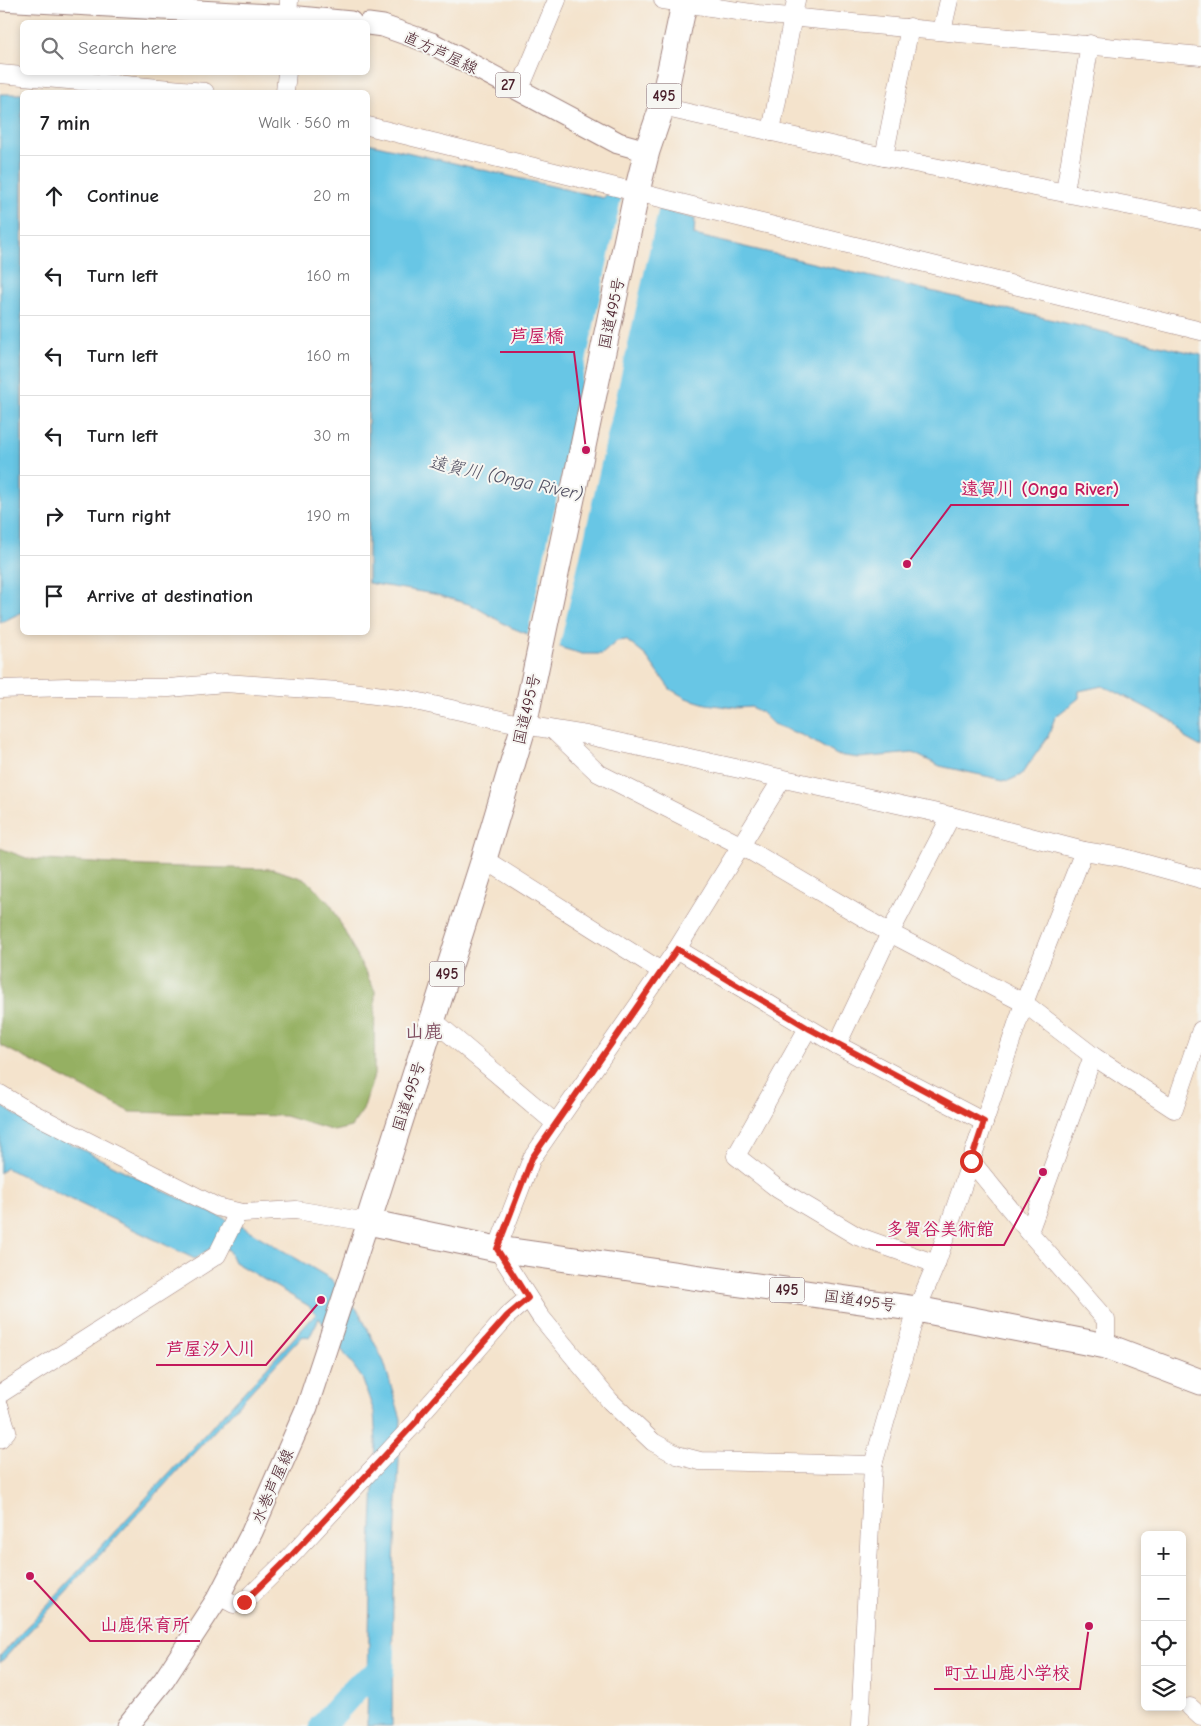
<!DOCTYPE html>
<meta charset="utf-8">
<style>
body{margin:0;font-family:"Comic Neue","Klee One",sans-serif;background:#f6f6f6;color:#202124}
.controls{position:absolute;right:15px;bottom:15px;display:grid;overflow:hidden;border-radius:8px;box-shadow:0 2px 8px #0003}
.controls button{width:45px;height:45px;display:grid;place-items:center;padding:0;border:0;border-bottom:1px solid #e0e0e0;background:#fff;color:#202124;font:25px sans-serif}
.stop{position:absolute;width:15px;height:15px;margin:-11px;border:4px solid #d93025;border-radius:50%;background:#fff}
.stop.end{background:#d93025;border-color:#fff;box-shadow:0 1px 5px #0008}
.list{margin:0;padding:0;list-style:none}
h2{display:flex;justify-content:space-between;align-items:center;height:65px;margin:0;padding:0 20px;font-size:21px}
h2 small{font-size:16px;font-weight:400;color:#757577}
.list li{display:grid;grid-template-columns:32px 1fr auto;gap:15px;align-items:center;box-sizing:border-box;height:80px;padding:0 20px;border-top:1px solid #e0e0e0}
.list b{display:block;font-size:19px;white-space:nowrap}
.list em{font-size:16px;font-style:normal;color:#757577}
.icon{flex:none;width:28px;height:28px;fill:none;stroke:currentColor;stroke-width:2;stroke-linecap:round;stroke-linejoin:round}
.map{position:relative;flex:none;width:1201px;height:1726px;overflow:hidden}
.search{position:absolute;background:#fff;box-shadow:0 2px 8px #0003;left:20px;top:20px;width:350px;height:55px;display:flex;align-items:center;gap:12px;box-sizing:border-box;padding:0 18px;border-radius:8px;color:#757577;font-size:19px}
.panel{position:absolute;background:#fff;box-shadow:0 2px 8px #0003;left:20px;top:90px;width:350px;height:545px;border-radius:8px}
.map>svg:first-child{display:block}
.forest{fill:#95b062;stroke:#706846}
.water{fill:#67c6e5;stroke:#587288}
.pier{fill:#f4e3cc}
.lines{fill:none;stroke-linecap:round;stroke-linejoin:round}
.river{stroke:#67c6e5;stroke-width:26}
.minor-casing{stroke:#9f817c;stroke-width:19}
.major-casing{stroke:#9f817c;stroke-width:23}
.highway-casing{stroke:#9f817c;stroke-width:27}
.minor{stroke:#fff;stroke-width:18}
.major{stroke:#fff;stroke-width:21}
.highway{stroke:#fff;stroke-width:25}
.route{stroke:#d93025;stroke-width:6}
.labels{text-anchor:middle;stroke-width:4;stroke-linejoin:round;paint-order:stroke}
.shield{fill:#f6f6f2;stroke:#7e6067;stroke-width:1}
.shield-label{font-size:15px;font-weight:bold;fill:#4a1f2b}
.street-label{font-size:16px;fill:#4a1f2b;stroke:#f6f6f2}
.water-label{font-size:18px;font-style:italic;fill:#535163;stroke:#f6f6f2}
.quarter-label{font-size:19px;font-weight:bold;fill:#825163;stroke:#f6f6f2}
.leader{fill:none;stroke:#c2185b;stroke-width:2}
.callout-dot{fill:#c2185b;stroke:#f6f6f2;stroke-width:2}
.callout-label{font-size:18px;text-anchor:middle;font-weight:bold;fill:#c2185b;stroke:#f6f6f2;stroke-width:4;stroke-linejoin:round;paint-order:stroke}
</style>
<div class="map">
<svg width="1201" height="1726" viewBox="0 0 1201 1726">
<rect width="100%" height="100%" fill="#f6f6f2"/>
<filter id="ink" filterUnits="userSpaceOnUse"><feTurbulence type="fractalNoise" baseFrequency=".02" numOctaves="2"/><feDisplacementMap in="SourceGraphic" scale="10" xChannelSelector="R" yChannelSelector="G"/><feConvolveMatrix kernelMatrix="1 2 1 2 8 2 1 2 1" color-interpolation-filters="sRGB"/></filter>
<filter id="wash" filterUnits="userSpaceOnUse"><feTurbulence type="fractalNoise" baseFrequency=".0096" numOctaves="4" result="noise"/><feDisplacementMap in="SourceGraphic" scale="20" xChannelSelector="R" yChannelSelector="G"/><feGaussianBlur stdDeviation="1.12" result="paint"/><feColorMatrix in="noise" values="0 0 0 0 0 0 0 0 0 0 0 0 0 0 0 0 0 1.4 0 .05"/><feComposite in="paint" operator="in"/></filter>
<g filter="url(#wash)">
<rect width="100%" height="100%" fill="#f4e3cc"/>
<polygon class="forest" points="0,848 29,859 145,866 273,869 307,880 331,905 375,991 374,1075 363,1110 351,1127 334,1131 285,1116 130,1112 0,1045"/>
<g class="water">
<polygon points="0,94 22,94 22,612 0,623"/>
<polygon points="368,143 603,198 621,183 645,206 695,219 694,235 1201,355 1201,747 1185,738 1176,723 1114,691 1102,686 1079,691 1079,698 1055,717 1048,737 1021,775 1008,781 940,766 913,753 859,758 837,755 804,736 773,724 761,712 751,707 735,708 706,704 686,698 670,689 646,656 626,640 617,641 602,654 582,654 562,648 510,627 472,605 434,594 368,583"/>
<polygon points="0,1105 17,1116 157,1188 243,1227 331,1279 359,1312 384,1362 401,1419 393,1583 392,1726 367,1726 367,1722 371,1548 376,1442 374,1412 362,1378 319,1318 309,1338 302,1336 0,1663 0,1656 316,1314 309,1306 234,1262 228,1249 211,1248 195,1259 6,1168 0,1173"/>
</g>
<polygon class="pier" points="624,185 651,190 648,205 659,207 559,649 527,637"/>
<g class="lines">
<polyline class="river" points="322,1726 358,1686 381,1671 382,1651"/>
</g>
</g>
<g filter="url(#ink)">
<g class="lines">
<g class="minor-casing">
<g id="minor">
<polyline points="663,0 758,14 1201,56"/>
<polyline points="288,22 289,0"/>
<polyline points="942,31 949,0"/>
<polyline points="0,74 205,92"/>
<polyline points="519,91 557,0"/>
<polyline points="285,92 287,72"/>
<polyline points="662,107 884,157 1201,220"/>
<polyline points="368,126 1201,331"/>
<polyline points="771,132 796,0"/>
<polyline points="884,157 910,27"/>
<polyline points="1065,191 1090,44"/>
<polyline points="0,689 68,687 169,688 225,683 352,692 406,699 524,725 586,735 951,816 1084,851 1121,857 1201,879"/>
<polyline points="553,730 598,773 742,846 890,933 1024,1003 1093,1056 1174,1109 1201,1030"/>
<polyline points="782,779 677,949 532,1158 497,1249 540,1316 610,1401 653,1442 677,1455 700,1461 873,1465"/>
<polyline points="1084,851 1024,1003 971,1161 1029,1232 1106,1320 1106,1346"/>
<polyline points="484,859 661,971"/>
<polyline points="677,949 837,1045 984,1122"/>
<polyline points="433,1020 555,1123"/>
<polyline points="808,1028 736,1156 778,1189 857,1236 936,1264"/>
<polyline points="837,1045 890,933 951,816"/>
<polyline points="0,1094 30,1112 217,1207 242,1213 296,1210 368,1222"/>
<polyline points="1029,1232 1093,1056"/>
<polyline points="0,1394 217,1255 237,1215 242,1213"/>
<polyline points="0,1408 7,1431 0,1439"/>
<polyline points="219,1596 234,1604 244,1602 288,1559 417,1421 420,1415 507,1316 528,1298"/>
<polyline points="1190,1707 1201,1717"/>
<polyline points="860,1726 873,1465 917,1309 936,1264 971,1161"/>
</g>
</g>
<g class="major-casing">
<g id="major">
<polyline points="0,0 289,16 351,22"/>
<polyline points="368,24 383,26 431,43 618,143 647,151"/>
<polyline points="127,1726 164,1680 219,1596 252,1532 307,1407 368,1222"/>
</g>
</g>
<g class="highway-casing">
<polyline id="highway" points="685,0 662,107 647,151 637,191 524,725 484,859 368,1222 497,1249 917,1309 1106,1346 1201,1382"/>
</g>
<use href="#minor" class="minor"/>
<use href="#major" class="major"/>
<use href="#highway" class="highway"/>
</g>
</g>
<g class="lines" filter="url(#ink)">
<polyline class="route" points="244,1602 288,1559 417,1421 420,1415 507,1316 528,1298 497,1249 532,1158 677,949 808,1028 984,1122 971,1161"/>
</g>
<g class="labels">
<g class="shield">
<rect x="495.5" y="72.5" width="25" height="25" rx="4"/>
<rect x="646.5" y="83.5" width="35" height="25" rx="4"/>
<rect x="429.5" y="961.5" width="35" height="25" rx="4"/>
<rect x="769.5" y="1277.5" width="35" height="25" rx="4"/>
</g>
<g class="shield-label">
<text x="508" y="90">27</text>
<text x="664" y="101">495</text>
<text x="447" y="979">495</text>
<text x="787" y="1295">495</text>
</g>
<g class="street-label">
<text transform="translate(441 52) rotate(25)" y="6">直方芦屋線</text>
<text transform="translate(611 313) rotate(-78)" y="6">国道495号</text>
<text transform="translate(526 709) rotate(-77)" y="6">国道495号</text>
<text transform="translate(408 1096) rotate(-72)" y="6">国道495号</text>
<text transform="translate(860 1300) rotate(8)" y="6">国道495号</text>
<text transform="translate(272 1486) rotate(-66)" y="6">水巻芦屋線</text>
</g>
<g class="water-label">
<text transform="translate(506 478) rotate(12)" y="6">遠賀川 (Onga River)</text>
</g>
<g class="quarter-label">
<text x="424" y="1038">山鹿</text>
</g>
</g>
<path class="leader" d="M586 450L574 352H500M907 564L951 505H1129M1043 1172L1004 1245H876M321 1300L266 1365H156M30 1576L90 1641H200M1089 1626L1080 1689H934"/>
<g class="callout-dot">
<circle cx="586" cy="450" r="5"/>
<circle cx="907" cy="564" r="5"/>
<circle cx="1043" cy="1172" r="5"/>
<circle cx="321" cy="1300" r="5"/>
<circle cx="30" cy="1576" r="5"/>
<circle cx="1089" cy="1626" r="5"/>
</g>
<g class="callout-label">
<text x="537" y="342">芦屋橋</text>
<text x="1040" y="495">遠賀川 (Onga River)</text>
<text x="940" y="1235">多賀谷美術館</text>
<text x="211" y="1355">芦屋汐入川</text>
<text x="145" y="1631">山鹿保育所</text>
<text x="1007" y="1679">町立山鹿小学校</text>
</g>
</svg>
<div class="controls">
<button>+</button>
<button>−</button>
<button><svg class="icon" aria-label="locate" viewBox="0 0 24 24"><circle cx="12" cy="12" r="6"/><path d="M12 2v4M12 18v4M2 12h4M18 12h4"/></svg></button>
<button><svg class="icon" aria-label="layers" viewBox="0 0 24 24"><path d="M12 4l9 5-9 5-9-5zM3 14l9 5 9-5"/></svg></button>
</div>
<div class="stop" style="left:971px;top:1161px"></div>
<div class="stop end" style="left:244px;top:1602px"></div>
<div class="search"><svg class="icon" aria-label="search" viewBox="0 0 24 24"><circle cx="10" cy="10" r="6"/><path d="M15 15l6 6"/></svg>Search here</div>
<section class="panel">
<h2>7 min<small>Walk · 560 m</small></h2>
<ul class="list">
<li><svg class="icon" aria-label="ahead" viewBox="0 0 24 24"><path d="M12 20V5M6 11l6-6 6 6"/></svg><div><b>Continue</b></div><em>20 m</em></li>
<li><svg class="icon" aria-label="left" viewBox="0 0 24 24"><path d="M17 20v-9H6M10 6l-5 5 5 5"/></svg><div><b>Turn left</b></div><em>160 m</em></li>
<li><svg class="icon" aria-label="left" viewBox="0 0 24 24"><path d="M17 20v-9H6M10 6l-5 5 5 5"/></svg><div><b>Turn left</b></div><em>160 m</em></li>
<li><svg class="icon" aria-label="left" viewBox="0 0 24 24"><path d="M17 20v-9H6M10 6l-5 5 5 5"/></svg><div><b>Turn left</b></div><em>30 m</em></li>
<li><svg class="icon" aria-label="right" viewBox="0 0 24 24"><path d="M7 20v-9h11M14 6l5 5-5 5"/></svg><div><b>Turn right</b></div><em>190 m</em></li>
<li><svg class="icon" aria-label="arrive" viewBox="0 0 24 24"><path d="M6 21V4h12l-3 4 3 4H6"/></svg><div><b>Arrive at destination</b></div></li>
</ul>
</section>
</div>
